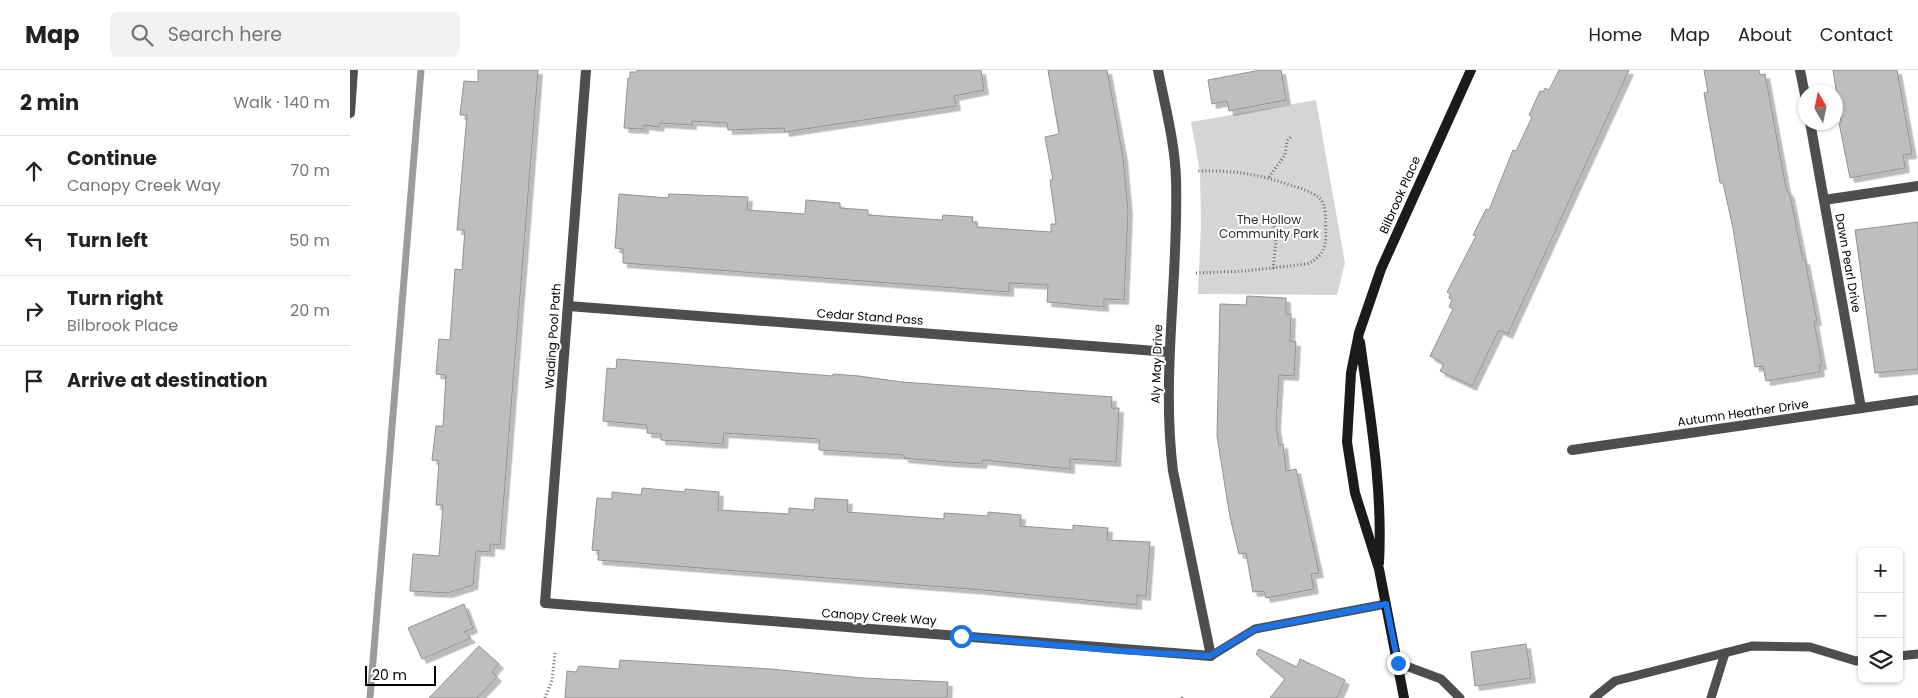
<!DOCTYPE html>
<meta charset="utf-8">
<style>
body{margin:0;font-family:Poppins,sans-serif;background:#f2f2f2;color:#222}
.controls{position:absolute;right:15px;bottom:15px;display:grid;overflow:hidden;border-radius:8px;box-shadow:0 1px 4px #0004}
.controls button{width:45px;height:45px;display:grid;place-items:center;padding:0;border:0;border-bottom:1px solid #e0e0e0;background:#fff;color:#222;font:25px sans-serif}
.compass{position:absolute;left:1448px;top:15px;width:45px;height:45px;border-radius:50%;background:#fff;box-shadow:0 1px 4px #0004;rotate:351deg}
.scale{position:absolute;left:15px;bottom:12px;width:71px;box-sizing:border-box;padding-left:5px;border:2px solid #000;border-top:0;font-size:14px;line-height:18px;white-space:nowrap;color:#000;-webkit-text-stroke:4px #fff;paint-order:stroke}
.stop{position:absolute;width:15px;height:15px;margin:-11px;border:4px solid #1a73e8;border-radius:50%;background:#fff}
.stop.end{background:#1a73e8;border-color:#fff;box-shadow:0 1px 5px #0008}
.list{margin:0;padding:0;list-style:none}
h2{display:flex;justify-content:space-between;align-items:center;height:65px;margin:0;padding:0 20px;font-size:21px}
h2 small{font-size:16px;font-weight:400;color:#767676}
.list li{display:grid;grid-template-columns:32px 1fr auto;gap:15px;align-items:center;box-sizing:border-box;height:70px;padding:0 20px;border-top:1px solid #e0e0e0}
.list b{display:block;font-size:19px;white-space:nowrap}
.list p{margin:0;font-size:16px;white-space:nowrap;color:#767676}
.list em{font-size:16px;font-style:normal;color:#767676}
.icon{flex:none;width:28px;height:28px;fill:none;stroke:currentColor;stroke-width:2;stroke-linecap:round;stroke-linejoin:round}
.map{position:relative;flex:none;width:1568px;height:628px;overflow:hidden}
header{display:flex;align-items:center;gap:30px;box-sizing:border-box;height:70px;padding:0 25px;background:#fff;border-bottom:1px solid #e0e0e0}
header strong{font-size:24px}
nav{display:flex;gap:28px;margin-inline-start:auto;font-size:18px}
.search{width:350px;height:45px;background:#f2f2f2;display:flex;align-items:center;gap:12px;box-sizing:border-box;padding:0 18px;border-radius:8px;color:#767676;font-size:19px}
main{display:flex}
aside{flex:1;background:#fff}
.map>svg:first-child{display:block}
.green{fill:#d5d5d5}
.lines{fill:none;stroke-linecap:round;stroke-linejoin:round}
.stream{stroke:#9c9c9c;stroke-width:7}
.building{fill:#bebebe;stroke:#929292;filter:url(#shadow)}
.path{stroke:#707070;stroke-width:3;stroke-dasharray:1 2.5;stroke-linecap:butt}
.lane{stroke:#4e4e4e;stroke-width:9}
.street{stroke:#4e4e4e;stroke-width:10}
.secondary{stroke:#1b1b1b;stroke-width:10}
.route{stroke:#1a73e8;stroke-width:6}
.labels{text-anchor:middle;stroke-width:4;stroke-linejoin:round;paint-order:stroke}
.street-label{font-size:12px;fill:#000;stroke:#fff}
.park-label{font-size:12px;fill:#2c2c2c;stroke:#fff}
</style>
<header>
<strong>Map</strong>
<div class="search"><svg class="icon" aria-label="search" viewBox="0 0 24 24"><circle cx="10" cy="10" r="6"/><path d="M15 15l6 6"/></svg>Search here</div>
<nav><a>Home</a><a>Map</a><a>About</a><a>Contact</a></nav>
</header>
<main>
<aside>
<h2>2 min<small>Walk · 140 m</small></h2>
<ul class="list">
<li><svg class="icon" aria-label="ahead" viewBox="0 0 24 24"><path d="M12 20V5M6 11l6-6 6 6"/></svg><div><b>Continue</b><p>Canopy Creek Way</p></div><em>70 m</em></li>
<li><svg class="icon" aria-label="left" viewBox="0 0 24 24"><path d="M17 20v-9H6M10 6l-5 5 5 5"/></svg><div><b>Turn left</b></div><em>50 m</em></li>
<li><svg class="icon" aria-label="right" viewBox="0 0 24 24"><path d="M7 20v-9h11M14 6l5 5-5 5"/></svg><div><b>Turn right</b><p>Bilbrook Place</p></div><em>20 m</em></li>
<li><svg class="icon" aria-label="arrive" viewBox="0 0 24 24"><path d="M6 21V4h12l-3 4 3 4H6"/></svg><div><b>Arrive at destination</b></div></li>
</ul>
</aside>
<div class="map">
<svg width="1568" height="628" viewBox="0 0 1568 628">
<defs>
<filter id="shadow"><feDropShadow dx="4.5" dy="4.5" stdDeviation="0" flood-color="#0004"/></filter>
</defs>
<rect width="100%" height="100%" fill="#fff"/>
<polygon class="green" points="966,30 995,193 987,225 848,224 851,154 850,102 841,52"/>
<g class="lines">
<polyline class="stream" points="20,628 71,0"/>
</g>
<g class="building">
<polygon points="128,0 188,0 150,475 140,474 140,482 126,481 123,515 98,523 60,521 63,484 89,486 93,435 86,435 89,391 82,390 86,356 93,356 96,305 86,304 89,269 100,270 105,199 112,200 115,160 107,160 117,45 110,45 114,11 128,12"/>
<polygon points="287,0 631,0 634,20 604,26 606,36 435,62 434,58 378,60 377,53 342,51 342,55 310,53 309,57 294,55 294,59 274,58 278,8 280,8 280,2 287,2"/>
<polygon points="698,0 757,0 773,87 778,141 774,230 754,229 754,237 697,232 698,215 659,213 659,222 273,193 273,179 265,178 269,124 318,128 319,124 398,127 397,140 455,144 456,130 490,133 490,138 518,140 518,145 592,150 593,145 623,147 622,152 627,153 627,157 701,162 701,154 706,154 700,110 703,110 695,67 709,64"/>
<polygon points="911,0 931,0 936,30 879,41 877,31 862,34 858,10"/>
<polygon points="1209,0 1279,0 1158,264 1149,260 1122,316 1090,301 1094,294 1080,286 1103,239 1099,237 1102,230 1099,228 1100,224 1097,222 1126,166 1123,165 1136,139 1139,140 1163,80 1166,81 1182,47 1179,45 1190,21 1193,22 1195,18 1199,20"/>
<polygon points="1354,0 1409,0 1410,5 1415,4 1436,118 1440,125 1453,190 1455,190 1467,251 1464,251 1472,295 1469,295 1470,302 1416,311 1413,296 1405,297 1383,158 1373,113 1370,113 1354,23 1358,22"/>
<polygon points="1483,0 1547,0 1562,84 1553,85 1555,98 1500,108 1489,53 1491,52"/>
<polygon points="1568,152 1568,299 1525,303 1505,160"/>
<polygon points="897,226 936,228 936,244 941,244 940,271 946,272 944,306 929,305 926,355 929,375 933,374 936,401 946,399 969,503 961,504 964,519 916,528 914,521 903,522 896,483 889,484 880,447 867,366 870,234 896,235"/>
<polygon points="267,289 483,306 483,304 509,306 552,312 762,327 761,338 769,338 766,392 720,389 720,399 633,390 632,394 598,392 554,388 554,385 469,380 469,369 374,363 373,374 311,370 311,364 297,363 297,355 253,351 257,298 266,299"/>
<polygon points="292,418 335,422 335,419 369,422 368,440 439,444 439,438 464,440 465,428 498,430 497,442 594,449 594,443 638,446 638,442 671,445 670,456 723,460 723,455 758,458 757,470 800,472 796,526 787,525 787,535 632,520 248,490 249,481 242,480 247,428 262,429 262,422 291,425"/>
<polygon points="114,534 123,558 114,562 121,568 72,589 58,558"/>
<polygon points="1176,574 1181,608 1125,616 1121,582"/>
<polygon points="129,576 149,594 142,602 147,607 127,628 79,628"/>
<polygon points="909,579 947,597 950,589 995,610 987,628 920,628 935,609 906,584"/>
<polygon points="270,590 421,599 513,608 598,612 597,628 215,628 217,601 226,602 229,596 269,599"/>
</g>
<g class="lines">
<g class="path">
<polyline points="919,107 935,85 937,71 941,67"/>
<polyline points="923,149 926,171 923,199"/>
<path d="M846,203L895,201L957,194C971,188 976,179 976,164C975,153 978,134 968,127C962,122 950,118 943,116C909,104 884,100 848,101"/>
<polyline points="195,628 202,610 205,583"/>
<polyline points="832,628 833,625"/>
</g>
<g class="lane">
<polyline points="861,586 905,559 1036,534"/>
<polyline points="1549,586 1568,584"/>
<polyline points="1048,593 1091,609 1110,628"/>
<polyline points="1244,628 1265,611 1402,576 1460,577 1506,591 1512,590"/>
<polyline points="1361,628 1375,583"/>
</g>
<g class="street">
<path d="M236,0L195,533L861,586L823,401C811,304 829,207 826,109C825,73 815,36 808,0"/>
<polyline points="1450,0 1456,30"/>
<polyline points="0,43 3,0"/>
<polyline points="1460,52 1511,338"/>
<polyline points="1474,130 1568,116"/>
<polyline points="218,236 819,282"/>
<polyline points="1222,380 1568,330"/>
</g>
<g class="secondary">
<path d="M1010,272C1020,345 1033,419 1029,493"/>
<polyline points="1054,628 1029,499 1005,423 997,372 1001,303 1009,263 1031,199 1121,0"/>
</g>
</g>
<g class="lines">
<polyline class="route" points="611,566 770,581 860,586 905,559 1036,534 1048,593"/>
</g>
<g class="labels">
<g class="street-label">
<text transform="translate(1050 125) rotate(-66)" y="4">Bilbrook Place</text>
<text transform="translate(1498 193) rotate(80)" y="4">Dawn Pearl Drive</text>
<text transform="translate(520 247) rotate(4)" y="4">Cedar Stand Pass</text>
<text transform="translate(203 266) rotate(-86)" y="4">Wading Pool Path</text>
<text transform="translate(807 294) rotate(-88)" y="4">Aly May Drive</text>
<text transform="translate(1393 343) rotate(-8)" y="4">Autumn Heather Drive</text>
<text transform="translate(529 547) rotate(4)" y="4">Canopy Creek Way</text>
</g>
<g class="park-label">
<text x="919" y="154">The Hollow<tspan x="919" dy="14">Community Park</tspan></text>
</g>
</g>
</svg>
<div class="controls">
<button>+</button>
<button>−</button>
<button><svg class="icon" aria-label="layers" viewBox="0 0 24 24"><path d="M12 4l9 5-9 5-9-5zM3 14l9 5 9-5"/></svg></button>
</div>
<svg class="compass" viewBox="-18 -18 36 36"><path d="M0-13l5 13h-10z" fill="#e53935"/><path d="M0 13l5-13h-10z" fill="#767676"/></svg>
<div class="scale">20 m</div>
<div class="stop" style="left:611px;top:566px"></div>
<div class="stop end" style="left:1048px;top:593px"></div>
</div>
</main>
